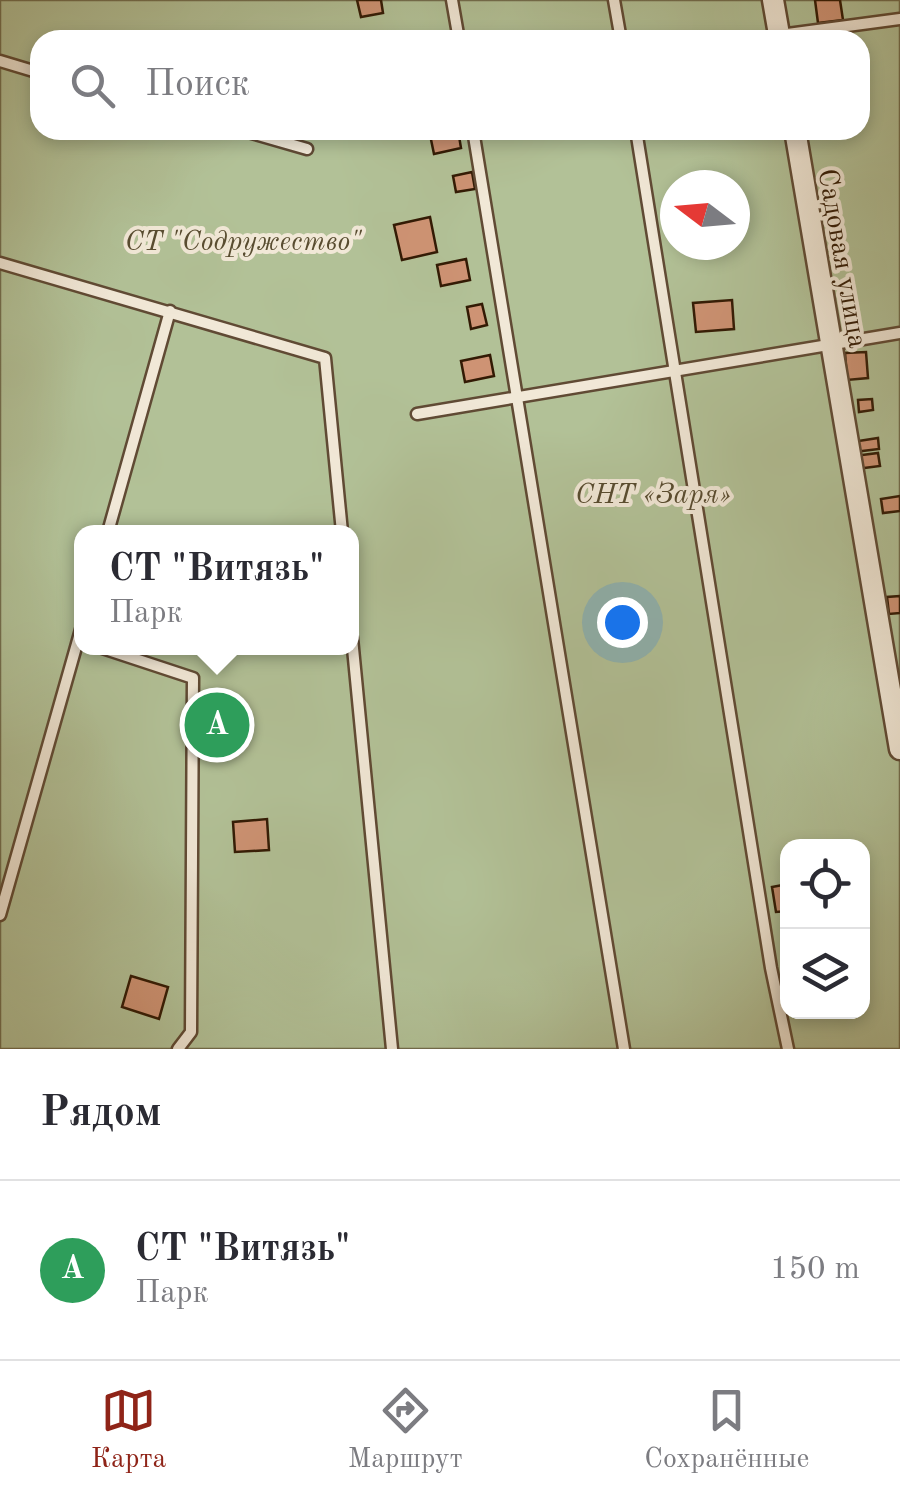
<!DOCTYPE html>
<html lang="ru">
<meta charset="utf-8">
<style>
body{margin:0;font-family:"Old Standard TT",serif;background:#f7f7f7;color:#2b2b33}
.controls{position:absolute;right:30px;bottom:30px;display:grid;overflow:hidden;border-radius:20px;box-shadow:0 5px 15px #0003}
.controls button{width:90px;height:90px;display:grid;place-items:center;padding:0;border:0;border-bottom:2px solid #e1e1e2;background:#fff;color:#2b2b33;font:50px sans-serif}
.compass{position:absolute;left:660px;top:170px;width:90px;height:90px;border-radius:50%;background:#fff;box-shadow:0 5px 15px #0003;rotate:286deg}
.you{position:absolute;left:622px;top:622px;width:35px;height:35px;margin:-25px;border:8px solid #fff;border-radius:50%;background:#1a73e8;box-shadow:0 0 0 15px #1a73e833}
.badge{display:grid;place-items:center;width:65px;height:65px;border-radius:50%;background:#8f2418;color:#fff;font-size:32px;font-weight:700}
.pin{position:absolute;translate:-50% -50%;border:5px solid #fff;box-shadow:0 2px 10px #0006}
.popup{position:absolute;left:74px;top:525px;width:285px;height:130px;box-sizing:border-box;display:grid;place-content:center;border-radius:20px;background:#fff;filter:drop-shadow(0 2px 8px #0005);font-size:32px;white-space:nowrap;color:#7c7c81}
.popup b{font-size:38px;color:#2b2b33}
.popup::after{content:'';position:absolute;left:50%;top:100%;margin-left:-20px;border:20px solid transparent;border-top-color:#fff}
.list{margin:0;padding:0;list-style:none}
h2{display:flex;justify-content:space-between;align-items:center;height:130px;margin:0;padding:0 40px;font-size:42px}
h2 small{font-size:32px;font-weight:400;color:#7c7c81}
.list li{display:grid;grid-template-columns:65px 1fr auto;gap:30px;align-items:center;box-sizing:border-box;height:180px;padding:0 40px;border-top:2px solid #e1e1e2}
.list b{display:block;font-size:38px;white-space:nowrap}
.list p{margin:0;font-size:32px;white-space:nowrap;color:#7c7c81}
.list em{font-size:32px;font-style:normal;color:#7c7c81}
.icon{flex:none;width:55px;height:55px;fill:none;stroke:currentColor;stroke-width:2;stroke-linecap:round;stroke-linejoin:round}
.map{position:relative;flex:none;width:900px;height:1049px;overflow:hidden}
.search{position:absolute;background:#fff;box-shadow:0 5px 15px #0003;left:30px;right:30px;top:30px;height:110px;display:flex;align-items:center;gap:25px;box-sizing:border-box;padding:0 35px;border-radius:30px;color:#7c7c81;font-size:38px}
.sheet{height:310px;background:#fff}
nav{display:flex;justify-content:space-around;align-items:center;box-sizing:border-box;height:140px;border-top:2px solid #e1e1e2;background:#fff;font-size:28px;color:#7c7c81}
nav a{display:grid;justify-items:center;gap:5px}
nav .on{color:#8f2418}
.map>svg:first-child{display:block}
.green{fill:#b2c197;stroke:#726e4e;stroke-width:2.5;fill-rule:evenodd}
.building{fill:#ce9374;stroke:#321a04;stroke-width:2.5}
.lines{fill:none;stroke-linecap:round;stroke-linejoin:round}
.lane-casing{stroke:#604a34;stroke-width:15}
.street-casing{stroke:#604a34;stroke-width:25}
.lane{stroke:#f1e8d7;stroke-width:10}
.street{stroke:#f1e8d7;stroke-width:20}
.labels{text-anchor:middle;stroke-width:8;stroke-linejoin:round;paint-order:stroke}
.park-label{font-size:28px;font-style:italic;fill:#584c30;stroke:#f1e8d7}
.street-label{font-size:28px;fill:#321a04;stroke:#f1e8d7}
</style>
<div class="map">
<svg width="900" height="1049" viewBox="0 0 900 1049">
<rect width="100%" height="100%" fill="#eadbc2"/>
<filter id="stains"><feTurbulence type="fractalNoise" baseFrequency=".002" numOctaves="4"/><feColorMatrix values="0 0 0 0 .2 0 0 0 0 .09 0 0 0 0 .02 0 0 0 .5 -.17"/></filter>
<radialGradient id="worn" r=".72"><stop offset=".6" stop-color="#630" stop-opacity="0"/><stop offset="1" stop-color="#630" stop-opacity=".3"/></radialGradient>
<path class="green" d="M0,0H900V1049H0ZM40,40H860V130H40ZM675,185H735V245H675ZM82,532H352V648H82ZM788,846H862V1012H788Z"/>
<g class="building">
<polygon points="357,0 381,0 383,13 361,17"/>
<polygon points="815,0 840,0 843,20 818,23"/>
<polygon points="429,130 458,130 461,148 434,154"/>
<polygon points="472,172 475,189 456,192 453,176"/>
<polygon points="430,217 437,252 402,260 394,225"/>
<polygon points="466,259 470,280 441,286 437,265"/>
<polygon points="732,300 734,329 696,332 693,303"/>
<polygon points="482,304 487,325 471,329 467,307"/>
<polygon points="866,352 868,378 847,380 845,353"/>
<polygon points="490,355 494,376 465,382 461,361"/>
<polygon points="872,399 873,410 859,412 858,400"/>
<polygon points="878,438 879,449 854,452 852,442"/>
<polygon points="878,453 880,466 856,469 854,456"/>
<polygon points="900,496 900,511 883,513 881,499"/>
<polygon points="900,596 900,613 889,614 887,597"/>
<polygon points="267,819 269,850 235,852 233,822"/>
<polygon points="788,884 788,911 776,912 772,887"/>
<polygon points="131,976 168,987 159,1019 122,1007"/>
</g>
<g class="lines">
<g class="lane-casing">
<g id="lane">
<polyline points="452,0 459,40"/>
<polyline points="614,0 621,40"/>
<polyline points="780,35 900,19"/>
<polyline points="0,61 40,73"/>
<polyline points="241,130 307,149"/>
<polyline points="473,130 624,1049"/>
<polyline points="636,130 771,968 788,1049"/>
<polyline points="0,263 325,358 342,532"/>
<polyline points="417,414 900,333"/>
<polyline points="108,532 170,311"/>
<polyline points="352,638 392,1049"/>
<polyline points="102,648 193,678 191,1032 178,1049"/>
<polyline points="0,915 82,626"/>
</g>
</g>
<g class="street-casing">
<g id="street">
<polyline points="773,0 780,40"/>
<polyline points="795,130 900,749"/>
</g>
</g>
<use href="#lane" class="lane"/>
<use href="#street" class="street"/>
</g>
<g class="labels">
<g class="park-label">
<text x="243" y="250">СТ "Содружество"</text>
<text x="653" y="503">СНТ «Заря»</text>
</g>
<g class="street-label">
<text transform="translate(844 258) rotate(80)" y="10">Садовая улица</text>
</g>
</g>
<rect width="100%" height="100%" filter="url(#stains)"/>
<rect width="100%" height="100%" fill="url(#worn)"/>
</svg>
<div class="controls">
<button><svg class="icon" aria-label="locate" viewBox="0 0 24 24"><circle cx="12" cy="12" r="6"/><path d="M12 2v4M12 18v4M2 12h4M18 12h4"/></svg></button>
<button><svg class="icon" aria-label="layers" viewBox="0 0 24 24"><path d="M12 4l9 5-9 5-9-5zM3 14l9 5 9-5"/></svg></button>
</div>
<svg class="compass" viewBox="-18 -18 36 36"><path d="M0-13l5 13h-10z" fill="#e53935"/><path d="M0 13l5-13h-10z" fill="#7c7c81"/></svg>
<div class="you"></div>
<div class="pin badge" style="left:217px;top:725px;background:#2e9e5b">A</div>
<div class="popup"><b>СТ &quot;Витязь&quot;</b>Парк</div>
<div class="search"><svg class="icon" aria-label="search" viewBox="0 0 24 24"><circle cx="10" cy="10" r="6"/><path d="M15 15l6 6"/></svg>Поиск</div>
</div>
<section class="sheet">
<h2>Рядом<small></small></h2>
<ul class="list">
<li><span class="badge" style="background:#2e9e5b">A</span><div><b>СТ &quot;Витязь&quot;</b><p>Парк</p></div><em>150 m</em></li>
</ul>
</section>
<nav>
<a class="on"><svg class="icon" aria-label="map" viewBox="0 0 24 24"><path d="M3 6l6-2 6 2 6-2v14l-6 2-6-2-6 2zM9 4v14M15 6v14"/></svg>Карта</a>
<a><svg class="icon" aria-label="directions" viewBox="0 0 24 24"><path d="M12 3l9 9-9 9-9-9zM9 14v-3h6M13 9l2 2-2 2"/></svg>Маршрут</a>
<a><svg class="icon" aria-label="saved" viewBox="0 0 24 24"><path d="M7 4h10v16l-5-4-5 4z"/></svg>Сохранённые</a>
</nav>
